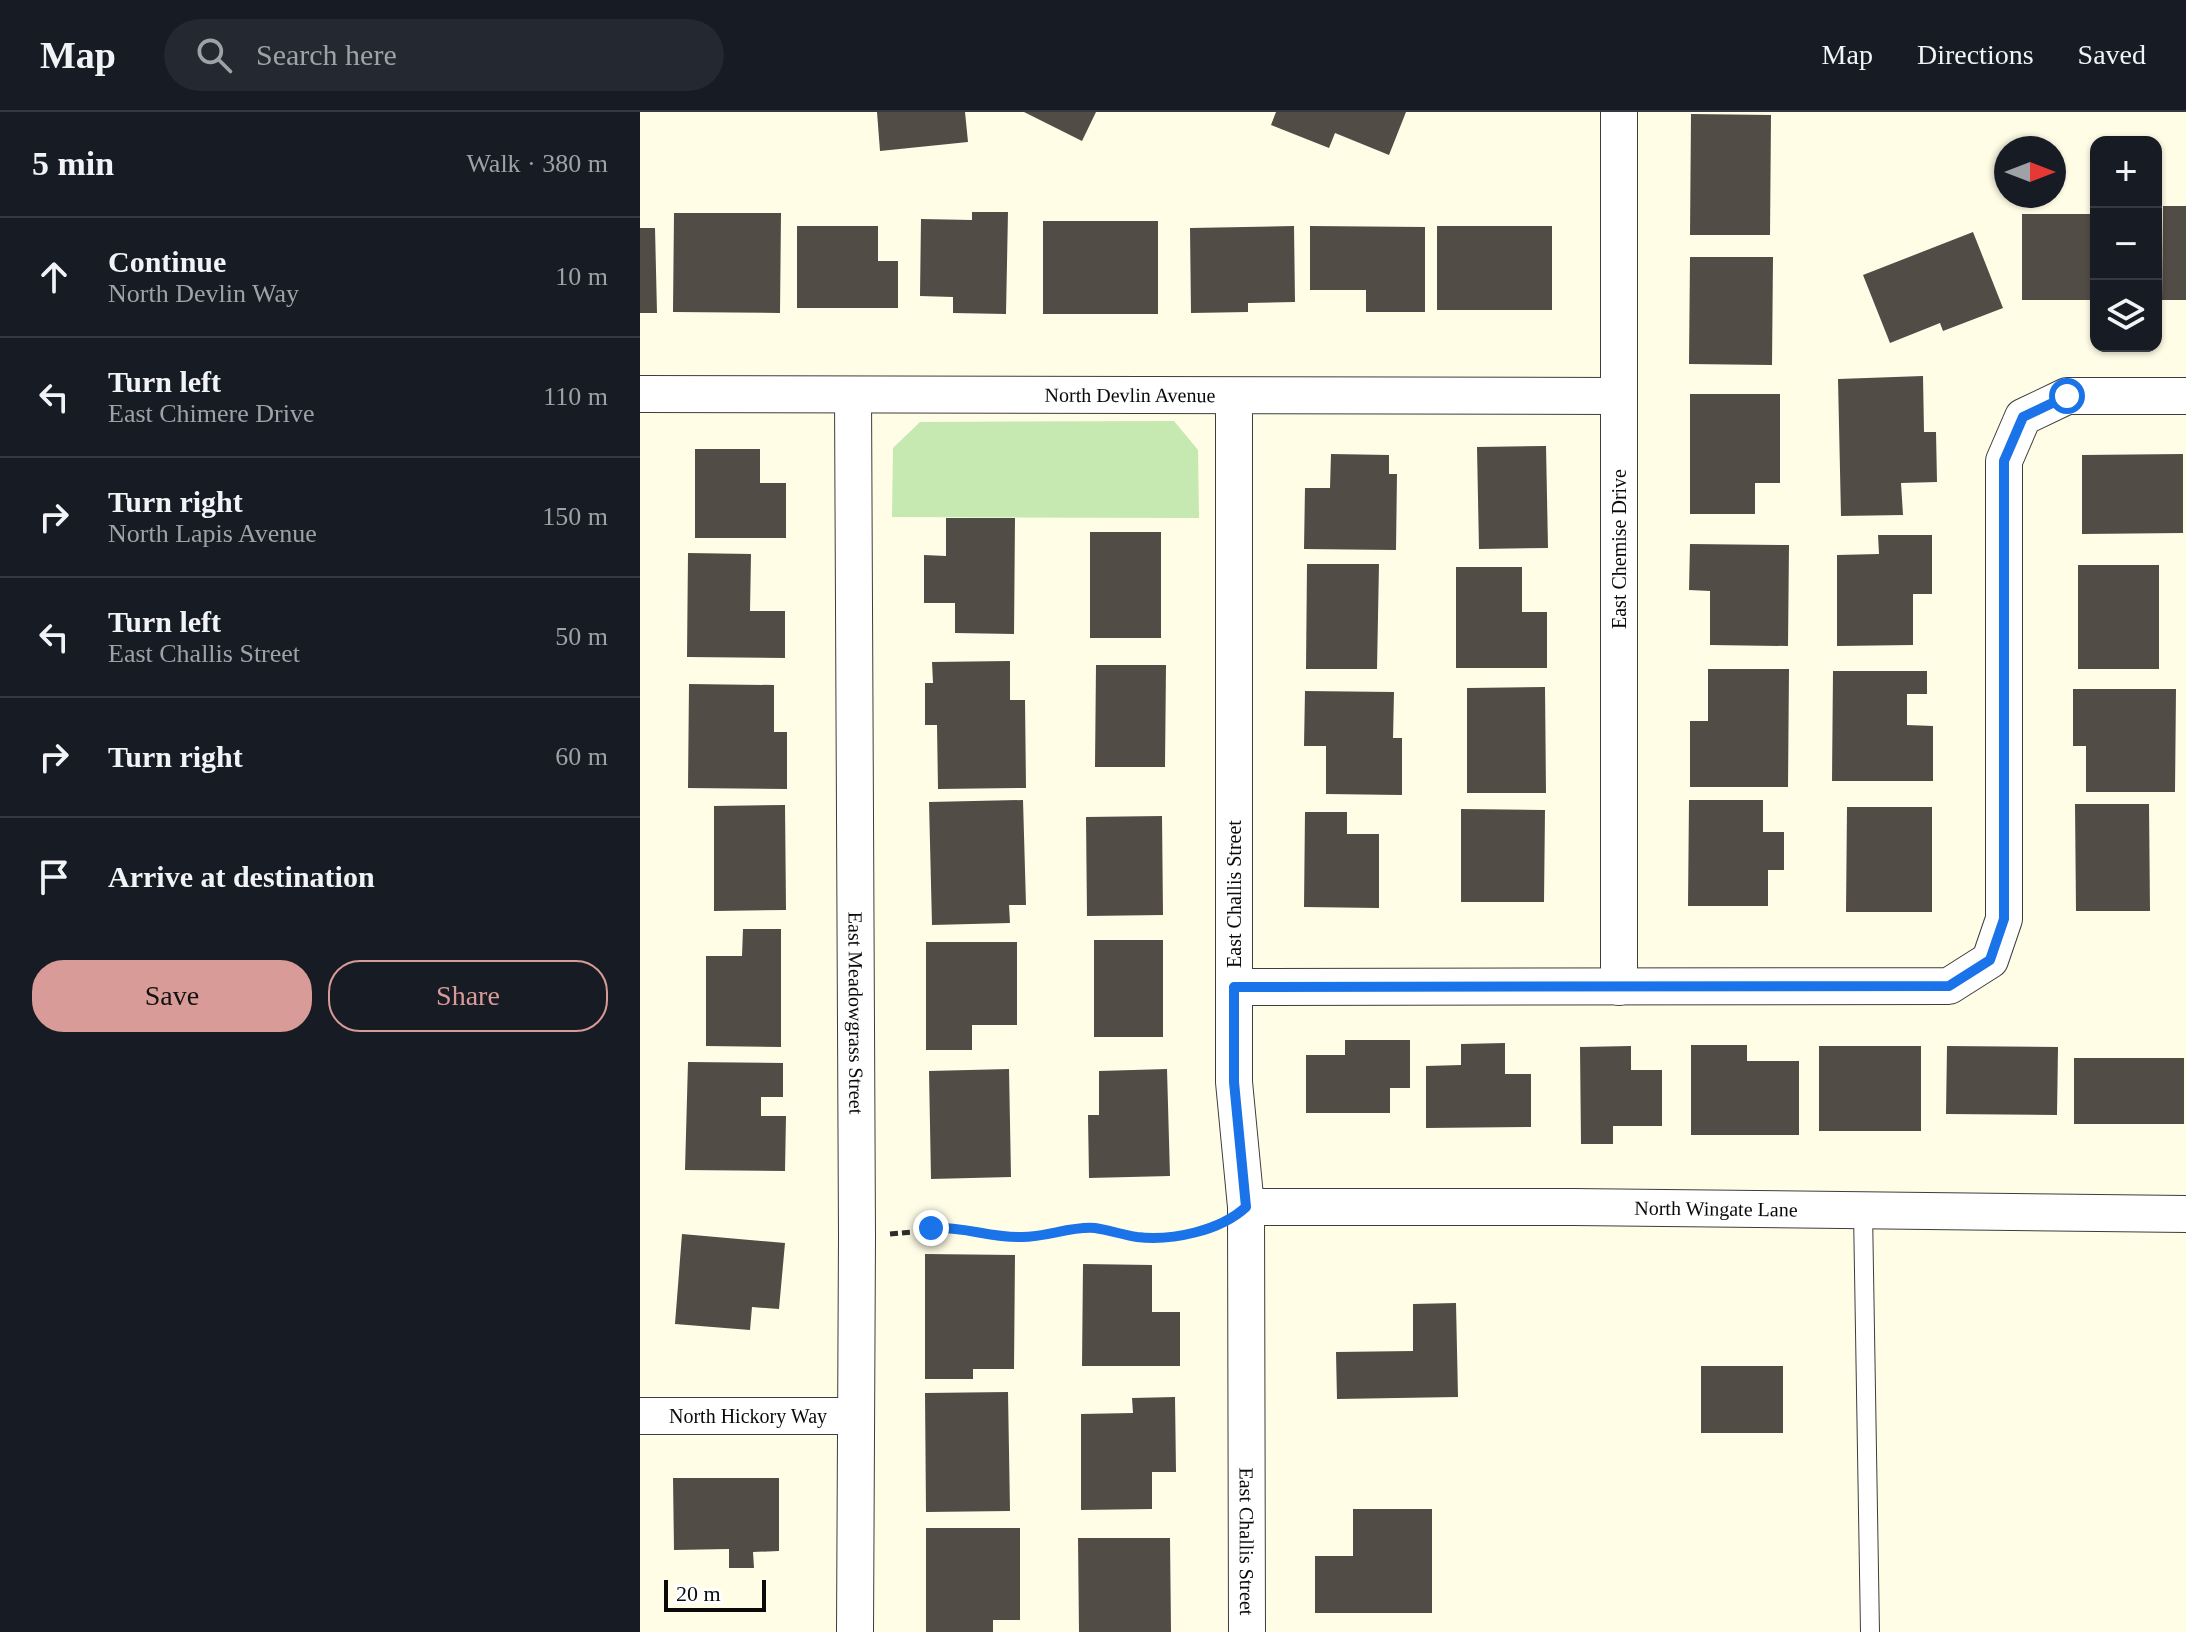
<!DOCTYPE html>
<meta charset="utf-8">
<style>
body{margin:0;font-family:"Times New Roman",serif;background:#242831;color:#f1f3f6}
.controls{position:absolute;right:24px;top:24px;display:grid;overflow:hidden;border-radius:16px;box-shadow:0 2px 6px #0004}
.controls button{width:72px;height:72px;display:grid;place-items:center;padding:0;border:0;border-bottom:2px solid #363941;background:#171b24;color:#f1f3f6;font:40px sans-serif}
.compass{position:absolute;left:1354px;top:24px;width:72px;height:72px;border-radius:50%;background:#171b24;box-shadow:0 2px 6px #0004;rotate:90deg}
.scale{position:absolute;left:24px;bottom:20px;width:102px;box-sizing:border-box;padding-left:8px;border:4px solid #0a0a0a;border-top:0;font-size:22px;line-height:28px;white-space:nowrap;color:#0a0a0a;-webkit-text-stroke:6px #fff;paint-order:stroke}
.stop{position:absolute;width:24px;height:24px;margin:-18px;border:6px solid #1a73e8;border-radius:50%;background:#fff}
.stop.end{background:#1a73e8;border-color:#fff;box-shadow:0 2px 8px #0008}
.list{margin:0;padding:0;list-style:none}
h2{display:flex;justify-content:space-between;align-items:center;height:104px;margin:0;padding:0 32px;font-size:34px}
h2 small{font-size:26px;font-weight:400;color:#9ea1a6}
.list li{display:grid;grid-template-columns:52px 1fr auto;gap:24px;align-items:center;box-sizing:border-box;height:120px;padding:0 32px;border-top:2px solid #363941}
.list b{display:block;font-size:30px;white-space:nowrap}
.list p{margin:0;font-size:26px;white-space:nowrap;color:#9ea1a6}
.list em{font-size:26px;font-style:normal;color:#9ea1a6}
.actions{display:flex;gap:16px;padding:24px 32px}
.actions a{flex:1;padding:18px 0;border:2px solid #d89b97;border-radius:32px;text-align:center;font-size:28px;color:#d89b97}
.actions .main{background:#d89b97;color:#111}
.icon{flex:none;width:44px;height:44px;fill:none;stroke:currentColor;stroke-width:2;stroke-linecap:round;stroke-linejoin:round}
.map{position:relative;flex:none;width:1546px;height:1520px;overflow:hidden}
header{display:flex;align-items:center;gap:48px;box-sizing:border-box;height:112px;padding:0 40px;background:#171b24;border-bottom:2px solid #363941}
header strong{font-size:38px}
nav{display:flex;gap:44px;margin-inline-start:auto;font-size:28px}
.search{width:560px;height:72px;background:#242831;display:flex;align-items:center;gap:20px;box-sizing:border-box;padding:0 28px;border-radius:44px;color:#9ea1a6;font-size:30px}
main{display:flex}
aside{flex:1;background:#171b24}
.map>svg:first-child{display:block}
.green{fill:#c6e8b1}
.building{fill:#524c46}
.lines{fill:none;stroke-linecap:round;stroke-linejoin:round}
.lane-casing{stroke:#3d3d3d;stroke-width:20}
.street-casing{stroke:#3d3d3d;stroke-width:38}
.path{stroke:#2c2c2c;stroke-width:5;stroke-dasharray:8 4;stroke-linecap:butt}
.lane{stroke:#fff;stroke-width:18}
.street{stroke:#fff;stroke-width:36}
.route{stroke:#1a73e8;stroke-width:10}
.labels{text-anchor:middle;stroke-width:8;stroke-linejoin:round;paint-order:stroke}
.street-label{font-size:20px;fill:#0a0a0a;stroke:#fff}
</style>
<header>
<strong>Map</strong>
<div class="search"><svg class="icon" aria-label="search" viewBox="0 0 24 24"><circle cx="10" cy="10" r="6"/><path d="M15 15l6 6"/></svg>Search here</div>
<nav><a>Map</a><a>Directions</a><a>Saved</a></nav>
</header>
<main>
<aside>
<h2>5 min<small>Walk · 380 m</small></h2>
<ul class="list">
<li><svg class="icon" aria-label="ahead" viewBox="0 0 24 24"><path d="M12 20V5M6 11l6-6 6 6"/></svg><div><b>Continue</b><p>North Devlin Way</p></div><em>10 m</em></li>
<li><svg class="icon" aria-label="left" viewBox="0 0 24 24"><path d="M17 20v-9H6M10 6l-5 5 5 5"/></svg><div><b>Turn left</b><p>East Chimere Drive</p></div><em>110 m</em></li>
<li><svg class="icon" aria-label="right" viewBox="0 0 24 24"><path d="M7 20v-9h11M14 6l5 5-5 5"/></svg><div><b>Turn right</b><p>North Lapis Avenue</p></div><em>150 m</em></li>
<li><svg class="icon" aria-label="left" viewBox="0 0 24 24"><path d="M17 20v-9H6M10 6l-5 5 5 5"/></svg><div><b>Turn left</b><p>East Challis Street</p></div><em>50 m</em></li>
<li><svg class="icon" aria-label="right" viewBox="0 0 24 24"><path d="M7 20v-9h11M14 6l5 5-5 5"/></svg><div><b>Turn right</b></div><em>60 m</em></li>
<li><svg class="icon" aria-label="arrive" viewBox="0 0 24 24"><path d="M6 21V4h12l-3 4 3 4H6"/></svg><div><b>Arrive at destination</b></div></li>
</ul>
<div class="actions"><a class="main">Save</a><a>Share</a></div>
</aside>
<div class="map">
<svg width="1546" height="1520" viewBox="0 0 1546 1520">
<rect width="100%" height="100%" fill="#fffde6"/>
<polygon class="green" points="534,309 558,338 559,406 252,405 253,336 280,310"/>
<g class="building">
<polygon points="237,0 325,0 328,30 240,39"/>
<polygon points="384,0 456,0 442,29"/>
<polygon points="636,0 766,0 749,43 695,21 689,36 631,13"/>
<polygon points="1051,2 1131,3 1130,123 1050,123"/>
<polygon points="1523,94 1546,94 1546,188 1522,188"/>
<polygon points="332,100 368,100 366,202 313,201 313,185 280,184 281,107 332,108"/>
<polygon points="34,101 141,101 140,201 33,200"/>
<rect x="1382" y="102" width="74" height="86"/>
<rect x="403" y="109" width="115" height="93"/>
<polygon points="157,114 238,114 238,149 258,149 258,196 157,196"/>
<polygon points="654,114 655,190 608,191 608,200 551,201 550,116"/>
<polygon points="670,114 785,115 785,200 726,200 726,178 670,178"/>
<rect x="797" y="114" width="115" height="84"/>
<polygon points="0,116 15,116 17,201 0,201"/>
<polygon points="1333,120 1363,196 1303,219 1300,211 1250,231 1223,163"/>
<polygon points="1050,145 1133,145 1132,253 1049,252"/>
<polygon points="1283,264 1284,320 1296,320 1297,370 1261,371 1263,403 1201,404 1198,267"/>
<polygon points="1050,282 1140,282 1140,371 1115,371 1115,402 1050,402"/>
<polygon points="906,334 908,436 839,437 837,335"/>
<polygon points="55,337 120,337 120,371 146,371 146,426 55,426"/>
<polygon points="691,342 749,343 749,362 757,362 756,438 664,437 665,376 690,376"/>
<polygon points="1543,342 1543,421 1442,422 1442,343"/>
<polygon points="306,406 375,406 374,522 315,521 315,491 284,491 284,443 306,444"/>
<rect x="450" y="420" width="71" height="106"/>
<polygon points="1238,423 1292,423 1292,482 1273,482 1273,533 1197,534 1197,443 1239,442"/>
<polygon points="1050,432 1149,433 1148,534 1070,533 1070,479 1049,478"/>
<polygon points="48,441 111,442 110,499 145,499 145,546 47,545"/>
<polygon points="667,452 739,452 737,557 666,557"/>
<rect x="1438" y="453" width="81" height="104"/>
<polygon points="816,455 882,455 882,500 907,500 907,556 816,556"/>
<polygon points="370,549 370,588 385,588 386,676 298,677 297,613 285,613 285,571 293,571 292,550"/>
<polygon points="456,553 526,553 525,655 455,655"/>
<polygon points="1068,557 1149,557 1148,675 1050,675 1050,609 1068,609"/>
<polygon points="1193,559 1287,559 1287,582 1267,582 1267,613 1293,614 1293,669 1192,669"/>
<polygon points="49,572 134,573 134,620 147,620 147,677 48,676"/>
<polygon points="905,575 906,681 827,681 827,576"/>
<polygon points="1433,577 1536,577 1535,680 1446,680 1446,634 1433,634"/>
<polygon points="665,579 754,580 753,626 762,626 762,683 686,682 686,634 664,634"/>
<polygon points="383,688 386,793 369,793 370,811 292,813 289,690"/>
<polygon points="1049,688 1123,688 1123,720 1144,720 1144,758 1128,758 1128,794 1048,794"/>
<polygon points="1435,692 1509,692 1510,799 1436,799"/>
<polygon points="145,693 146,798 74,799 74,694"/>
<polygon points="1207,695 1292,695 1292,800 1206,800"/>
<polygon points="821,697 905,698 904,790 821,790"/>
<polygon points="665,700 707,700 707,722 739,722 739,796 664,795"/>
<polygon points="522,704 523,803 447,804 446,705"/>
<polygon points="103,817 141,817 141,935 66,934 66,844 102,844"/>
<rect x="454" y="828" width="69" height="97"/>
<polygon points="286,830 377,830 377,913 332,913 332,938 286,938"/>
<polygon points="705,928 770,928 770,976 750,976 750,1001 666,1001 666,943 705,943"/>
<polygon points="865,931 865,962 891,962 891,1015 786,1016 786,954 821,953 821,932"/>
<polygon points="1051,933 1107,933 1107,949 1159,949 1159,1023 1051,1023"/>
<polygon points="991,934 991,958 1022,958 1022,1014 973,1014 973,1032 941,1032 940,935"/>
<rect x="1179" y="934" width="102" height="85"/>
<polygon points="1307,934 1418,935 1417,1003 1306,1002"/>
<rect x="1434" y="946" width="110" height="66"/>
<polygon points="48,950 143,951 143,985 121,985 121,1004 146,1004 145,1059 45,1058"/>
<polygon points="369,957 371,1065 291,1067 289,959"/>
<polygon points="527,957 530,1064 449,1066 448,1003 459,1003 459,959"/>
<polygon points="42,1122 145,1131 139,1197 112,1195 110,1218 35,1212"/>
<polygon points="285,1142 375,1143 374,1257 333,1257 333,1267 285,1267"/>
<polygon points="443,1152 512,1153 512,1200 540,1200 540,1254 442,1254"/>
<polygon points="816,1191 818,1285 697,1287 696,1240 773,1239 773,1192"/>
<rect x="1061" y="1254" width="82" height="67"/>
<polygon points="368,1280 370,1399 286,1400 285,1281"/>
<polygon points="535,1285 536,1360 512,1360 512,1397 441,1398 441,1302 493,1301 492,1286"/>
<polygon points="33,1366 139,1366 139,1439 113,1440 114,1456 89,1456 89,1437 34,1438"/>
<polygon points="713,1397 792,1397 792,1501 675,1501 675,1444 713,1444"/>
<polygon points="286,1416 380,1416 380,1508 353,1508 353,1520 286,1520"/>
<polygon points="438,1426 530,1426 531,1520 439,1520"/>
</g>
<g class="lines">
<g class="lane-casing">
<polyline id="lane" points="1223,1099 1230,1520"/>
</g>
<g class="street-casing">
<g id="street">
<polyline points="979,0 979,875"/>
<path id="s1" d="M0,282L979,284"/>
<path id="s2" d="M213,283L217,1125L215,1520"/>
<path id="s3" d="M594,284V970L606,1095L607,1520"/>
<polyline points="594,875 1309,874 1350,848 1364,807 1364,349 1383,305 1427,284 1546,284"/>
<path id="s4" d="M606,1095H933L1546,1102"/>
<path id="s5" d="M0,1304H215"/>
</g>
</g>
<polyline class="path" points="250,1122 316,1116 363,1125 384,1125 411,1123 443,1116 515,1126 534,1125 571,1114"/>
<use href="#lane" class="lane"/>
<use href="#street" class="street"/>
</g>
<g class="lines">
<path class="route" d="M291,1116C323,1114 351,1126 382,1125C407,1125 431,1114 455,1116C469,1118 483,1123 497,1125C532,1129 580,1119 606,1095L594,970V875L1309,874L1350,848L1364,807V349L1383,305L1427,284"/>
</g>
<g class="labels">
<g class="street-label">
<text dy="7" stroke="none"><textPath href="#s1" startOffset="490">North Devlin Avenue</textPath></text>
<text transform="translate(979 437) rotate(-90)" y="7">East Chemise Drive</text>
<text transform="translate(594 782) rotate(-90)" y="7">East Challis Street</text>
<text dy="7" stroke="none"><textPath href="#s2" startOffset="618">East Meadowgrass Street</textPath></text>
<text dy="7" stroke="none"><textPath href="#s4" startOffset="470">North Wingate Lane</textPath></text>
<text dy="7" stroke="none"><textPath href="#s5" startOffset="108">North Hickory Way</textPath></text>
<text dy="7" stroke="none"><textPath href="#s3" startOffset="1146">East Challis Street</textPath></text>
</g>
</g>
</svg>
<div class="controls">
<button>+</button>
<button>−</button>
<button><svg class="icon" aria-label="layers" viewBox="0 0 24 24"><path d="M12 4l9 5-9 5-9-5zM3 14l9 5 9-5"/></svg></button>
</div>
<svg class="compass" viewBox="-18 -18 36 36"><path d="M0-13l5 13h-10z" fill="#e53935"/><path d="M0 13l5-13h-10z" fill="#9ea1a6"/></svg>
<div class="scale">20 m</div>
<div class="stop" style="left:1427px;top:284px"></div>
<div class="stop end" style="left:291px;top:1116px"></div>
</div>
</main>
